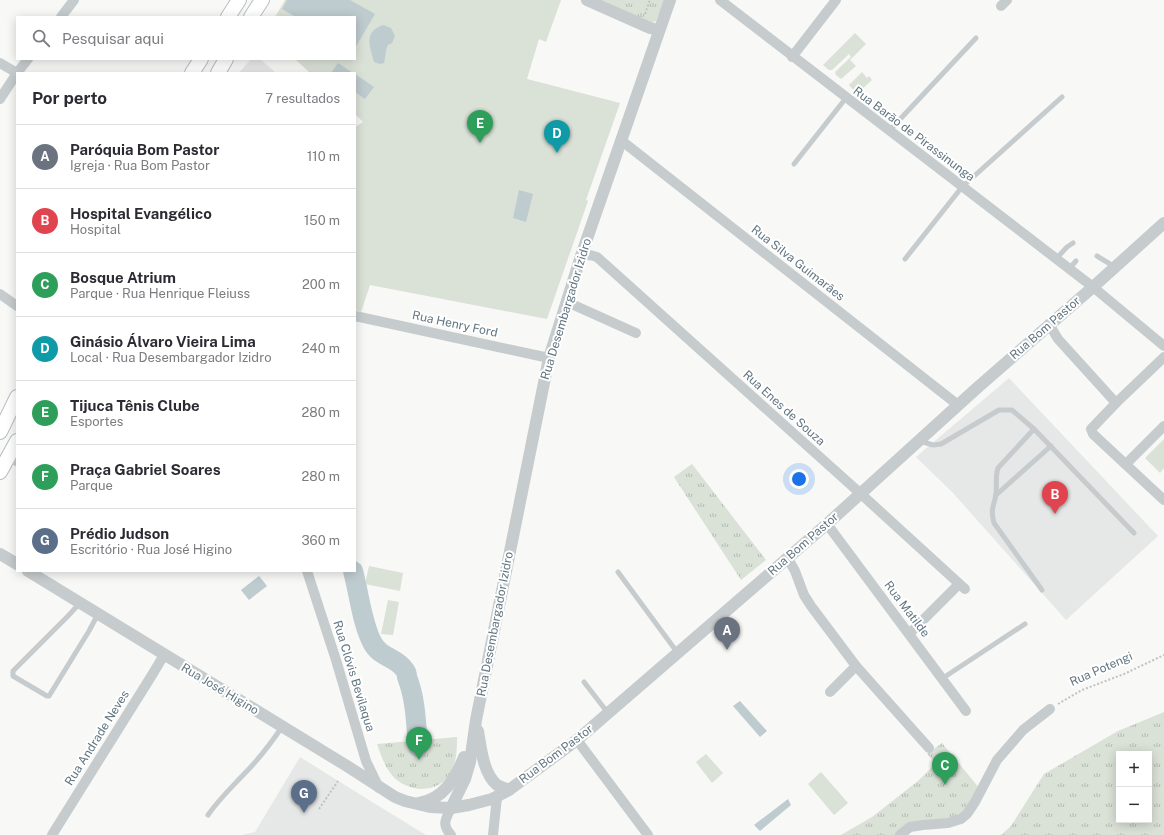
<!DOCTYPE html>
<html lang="pt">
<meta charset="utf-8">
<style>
body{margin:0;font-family:"Public Sans",sans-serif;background:#f7f7f7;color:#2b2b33}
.controls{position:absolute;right:12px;bottom:12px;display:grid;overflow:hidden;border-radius:0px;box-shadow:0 2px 10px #0003}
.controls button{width:36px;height:36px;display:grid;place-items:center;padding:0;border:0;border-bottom:1px solid #e1e1e2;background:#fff;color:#2b2b33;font:20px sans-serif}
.you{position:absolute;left:799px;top:479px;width:14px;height:14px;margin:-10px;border:3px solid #fff;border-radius:50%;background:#1a73e8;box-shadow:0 0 0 6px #1a73e833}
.badge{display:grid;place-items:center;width:26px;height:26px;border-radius:50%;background:#111827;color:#fff;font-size:13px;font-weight:700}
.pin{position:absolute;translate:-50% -33px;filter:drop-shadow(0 1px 2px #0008)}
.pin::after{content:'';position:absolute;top:21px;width:14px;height:12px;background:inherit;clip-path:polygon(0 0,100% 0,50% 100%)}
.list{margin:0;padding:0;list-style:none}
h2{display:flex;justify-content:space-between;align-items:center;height:52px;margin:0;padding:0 16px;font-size:17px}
h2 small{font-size:13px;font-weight:400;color:#7c7c81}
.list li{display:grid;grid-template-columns:26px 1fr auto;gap:12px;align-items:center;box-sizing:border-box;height:64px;padding:0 16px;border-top:1px solid #e1e1e2}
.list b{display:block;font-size:15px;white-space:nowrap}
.list p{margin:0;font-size:13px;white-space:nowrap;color:#7c7c81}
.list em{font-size:13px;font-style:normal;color:#7c7c81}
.icon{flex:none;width:22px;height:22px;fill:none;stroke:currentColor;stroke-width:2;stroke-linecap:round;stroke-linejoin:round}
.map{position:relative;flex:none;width:1164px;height:835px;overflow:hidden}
.search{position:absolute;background:#fff;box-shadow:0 2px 10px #0003;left:16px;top:16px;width:340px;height:44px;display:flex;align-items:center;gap:10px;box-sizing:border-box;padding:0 14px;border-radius:0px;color:#7c7c81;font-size:15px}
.panel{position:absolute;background:#fff;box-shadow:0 2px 10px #0003;left:16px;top:72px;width:340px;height:500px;border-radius:0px}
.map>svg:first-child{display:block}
.built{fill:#e6e8e7}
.grass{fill:url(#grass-tufts);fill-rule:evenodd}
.garden{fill:#dae1d6}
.water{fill:#becbcf}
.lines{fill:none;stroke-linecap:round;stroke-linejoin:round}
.river{stroke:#becbcf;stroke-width:20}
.secondary-casing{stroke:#b8bec2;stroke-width:16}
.path{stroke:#bfc2c4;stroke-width:2;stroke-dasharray:2 2;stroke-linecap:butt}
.service{stroke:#c6cbcd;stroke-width:5}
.minor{stroke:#c6cbcd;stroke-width:10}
.tertiary{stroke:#c6cbcd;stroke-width:12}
.secondary{stroke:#fff;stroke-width:14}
.labels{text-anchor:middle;stroke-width:4;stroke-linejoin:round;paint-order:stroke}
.street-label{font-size:12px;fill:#627682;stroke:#fff}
</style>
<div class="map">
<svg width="1164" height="835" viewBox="0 0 1164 835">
<defs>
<pattern id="grass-tufts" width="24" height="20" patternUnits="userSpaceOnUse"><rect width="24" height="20" fill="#dae1d6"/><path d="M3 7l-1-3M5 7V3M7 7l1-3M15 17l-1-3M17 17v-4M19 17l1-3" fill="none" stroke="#b4bbb3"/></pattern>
</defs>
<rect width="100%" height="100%" fill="#f8f8f6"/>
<g class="built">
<polygon points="251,59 260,59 276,73 239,73"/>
<polygon points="1009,378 1158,536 1066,620 953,493 916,457"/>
<polygon points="300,757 390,813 426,835 242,835 255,832"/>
</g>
<g class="grass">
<polygon points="602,0 665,0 656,21 652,23"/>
<polygon points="692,464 766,560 741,580 674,477"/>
<path d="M1164,712V835H1001L1011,826L1044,774L1118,731ZM1119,754H1149V820H1119Z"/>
<path d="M457,737C457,748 457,759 452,770C441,795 407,794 391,774C384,765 381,755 377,744Z"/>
<polygon points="942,743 980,789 962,818 897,835 841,835 872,817 918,781 936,763 927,754"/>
</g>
<g class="garden">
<polygon points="285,0 561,0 546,42 539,39 527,79 620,103 586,200 588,201 547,319 370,285 361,312 355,310 355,127 363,122 355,114 355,73 310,73 295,59 355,59 355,17 275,17"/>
<polygon points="855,33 866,44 850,60 856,66 841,79 836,75 835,72 851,57 849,54 832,70 829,70 823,65"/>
<polygon points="862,72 867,78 869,76 872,80 859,92 854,91 849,85"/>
<polygon points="1164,439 1164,468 1160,473 1145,458"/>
<polygon points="369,566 403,573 400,591 365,584"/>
<polygon points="388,600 399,602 393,635 381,634"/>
<polygon points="706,754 723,773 712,783 696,762"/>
<polygon points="821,772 848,803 834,815 808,784"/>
</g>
<g class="water">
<polygon points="287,0 350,0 375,14 355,48 355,17 296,17 282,9"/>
<path d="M383,25L391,28L395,36L392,43L388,45C385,51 386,56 384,63L380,64L374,62C370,46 363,32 383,25Z"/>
<polygon points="338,63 353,73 331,73"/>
<polygon points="355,74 374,87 365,99 355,92"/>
<polygon points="519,190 533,194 526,222 513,218"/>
<polygon points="259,576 267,586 249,600 241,590"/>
<polygon points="740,701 767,731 760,737 733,706"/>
<polygon points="788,799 791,805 760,831 754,825"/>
</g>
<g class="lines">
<path class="river" d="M353,571C359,593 362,623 372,642C380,658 396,657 404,669C406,671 407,675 407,677C416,700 416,724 418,747"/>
<g class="secondary-casing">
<g id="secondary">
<polyline points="228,17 239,0"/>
<polyline points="251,17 262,0"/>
<polyline points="192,73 201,59"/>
<polyline points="218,73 226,59"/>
<polyline points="0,432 17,397"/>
<polyline points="0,472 17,441"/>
</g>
</g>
<g class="path">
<polyline points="645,14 650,0"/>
<polyline points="1058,704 1082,690 1124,674 1164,655"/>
<polyline points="319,809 338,781"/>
</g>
<g class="service">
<polyline points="889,131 976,38"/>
<polyline points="794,164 846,98"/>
<polyline points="1097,256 1115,267"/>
<polyline points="905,259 962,187 1062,97"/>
<polyline points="1056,259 1067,247 1073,243"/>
<polyline points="1069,269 1076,261"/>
<polyline points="1034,429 1134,533"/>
<path d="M920,441L933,445L941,444L999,410H1012L1034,429L998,468C995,477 997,485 996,494C994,507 990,508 994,523L1042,590"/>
<polyline points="8,459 17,464"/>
<polyline points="996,495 1051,446"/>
<polyline points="618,572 677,652"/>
<polyline points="80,603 68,616 13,671 13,676 47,696 49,696 89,631 98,614"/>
<polyline points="943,678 1025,624"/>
<polyline points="584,682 608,713"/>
<path d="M208,815C219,799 232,787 245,773C259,759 271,743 282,727"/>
</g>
<g class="minor">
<polyline points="720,0 1093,287 1164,346"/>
<polyline points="1001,6 1007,0"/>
<polyline points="61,17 74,0"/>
<polyline points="792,57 836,0"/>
<polyline points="0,63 17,73"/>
<polyline points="17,73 28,59"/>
<polyline points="0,99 17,73"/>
<polyline points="622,141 958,405"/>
<polyline points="581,256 590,255 597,257 861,494 965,589"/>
<polyline points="0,294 17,306"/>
<polyline points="567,302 636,333"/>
<polyline points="355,316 549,358"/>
<polyline points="1049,324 1058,339 1116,403 1094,426 1091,429 1093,434 1164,500"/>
<polyline points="1116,403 1164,357"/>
<polyline points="1126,464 1164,426"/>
<polyline points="827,524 966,711"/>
<polyline points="787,557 795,571 804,595 811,606 856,666 929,748"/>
<polyline points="307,571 336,660 366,761 379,788"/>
<polyline points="910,633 959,584"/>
<polyline points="830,692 856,666"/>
<polyline points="577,740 648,835"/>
<polyline points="52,835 152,675 164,655"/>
<path d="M451,835C441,824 446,819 451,808"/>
<polyline points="493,835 497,797"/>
<polyline points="900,835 910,827 923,825 948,823 961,819 967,814 975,802 997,760 1023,730 1050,709"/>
</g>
<g class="tertiary">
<polyline points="587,0 650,28 659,30"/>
<polyline points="0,554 17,564"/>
<polyline points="28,571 347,766 395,797 405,801 430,807 451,808 469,805 492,799 509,790 577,740 827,524 977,388 1093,287 1164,223"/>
<path d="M478,731C481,748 483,773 497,785C500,787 505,788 509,790"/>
<path d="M419,803C444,799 455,779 464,757"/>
<polyline points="451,808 465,779 470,762 476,720 549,358 581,256 670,0"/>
</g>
<use href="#secondary" class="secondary"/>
</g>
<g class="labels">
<g class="street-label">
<text transform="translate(914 134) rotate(37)" y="4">Rua Barão de Pirassinunga</text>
<text transform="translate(798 263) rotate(38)" y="4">Rua Silva Guimarães</text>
<text transform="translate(566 309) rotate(-73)" y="4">Rua Desembargador Izidro</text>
<text transform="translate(455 324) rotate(12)" y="4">Rua Henry Ford</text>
<text transform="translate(1045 328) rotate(-41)" y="4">Rua Bom Pastor</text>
<text transform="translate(784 408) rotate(42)" y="4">Rua Enes de Souza</text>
<text transform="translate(803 544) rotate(-41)" y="4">Rua Bom Pastor</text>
<text transform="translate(907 609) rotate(53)" y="4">Rua Matilde</text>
<text transform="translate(495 624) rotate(-79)" y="4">Rua Desembargador Izidro</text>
<text transform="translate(1101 669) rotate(-24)" y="4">Rua Potengi</text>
<text transform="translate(354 676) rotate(73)" y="4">Rua Clóvis Bevilaqua</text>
<text transform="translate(220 689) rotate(31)" y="4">Rua José Higino</text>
<text transform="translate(97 738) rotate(-58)" y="4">Rua Andrade Neves</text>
<text transform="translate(556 754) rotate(-37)" y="4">Rua Bom Pastor</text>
</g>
</g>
</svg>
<div class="controls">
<button>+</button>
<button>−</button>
</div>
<div class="you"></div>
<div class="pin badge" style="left:727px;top:650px;background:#6b7280">A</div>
<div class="pin badge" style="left:1055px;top:514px;background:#e0444e">B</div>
<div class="pin badge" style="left:945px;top:785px;background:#2e9e5b">C</div>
<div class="pin badge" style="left:557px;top:153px;background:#0f9aa8">D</div>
<div class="pin badge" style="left:480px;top:143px;background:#2e9e5b">E</div>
<div class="pin badge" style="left:419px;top:760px;background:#2e9e5b">F</div>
<div class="pin badge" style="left:304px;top:813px;background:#5c6f8a">G</div>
<div class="search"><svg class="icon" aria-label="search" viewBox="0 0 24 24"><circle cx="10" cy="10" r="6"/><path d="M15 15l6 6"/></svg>Pesquisar aqui</div>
<section class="panel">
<h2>Por perto<small>7 resultados</small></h2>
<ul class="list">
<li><span class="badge" style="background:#6b7280">A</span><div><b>Paróquia Bom Pastor</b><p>Igreja · Rua Bom Pastor</p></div><em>110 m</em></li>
<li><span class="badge" style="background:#e0444e">B</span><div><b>Hospital Evangélico</b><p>Hospital</p></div><em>150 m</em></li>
<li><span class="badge" style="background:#2e9e5b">C</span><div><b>Bosque Atrium</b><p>Parque · Rua Henrique Fleiuss</p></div><em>200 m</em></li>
<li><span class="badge" style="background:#0f9aa8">D</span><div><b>Ginásio Álvaro Vieira Lima</b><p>Local · Rua Desembargador Izidro</p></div><em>240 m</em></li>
<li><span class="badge" style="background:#2e9e5b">E</span><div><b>Tijuca Tênis Clube</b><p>Esportes</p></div><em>280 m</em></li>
<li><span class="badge" style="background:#2e9e5b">F</span><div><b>Praça Gabriel Soares</b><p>Parque</p></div><em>280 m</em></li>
<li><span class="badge" style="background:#5c6f8a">G</span><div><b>Prédio Judson</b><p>Escritório · Rua José Higino</p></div><em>360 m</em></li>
</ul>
</section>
</div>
